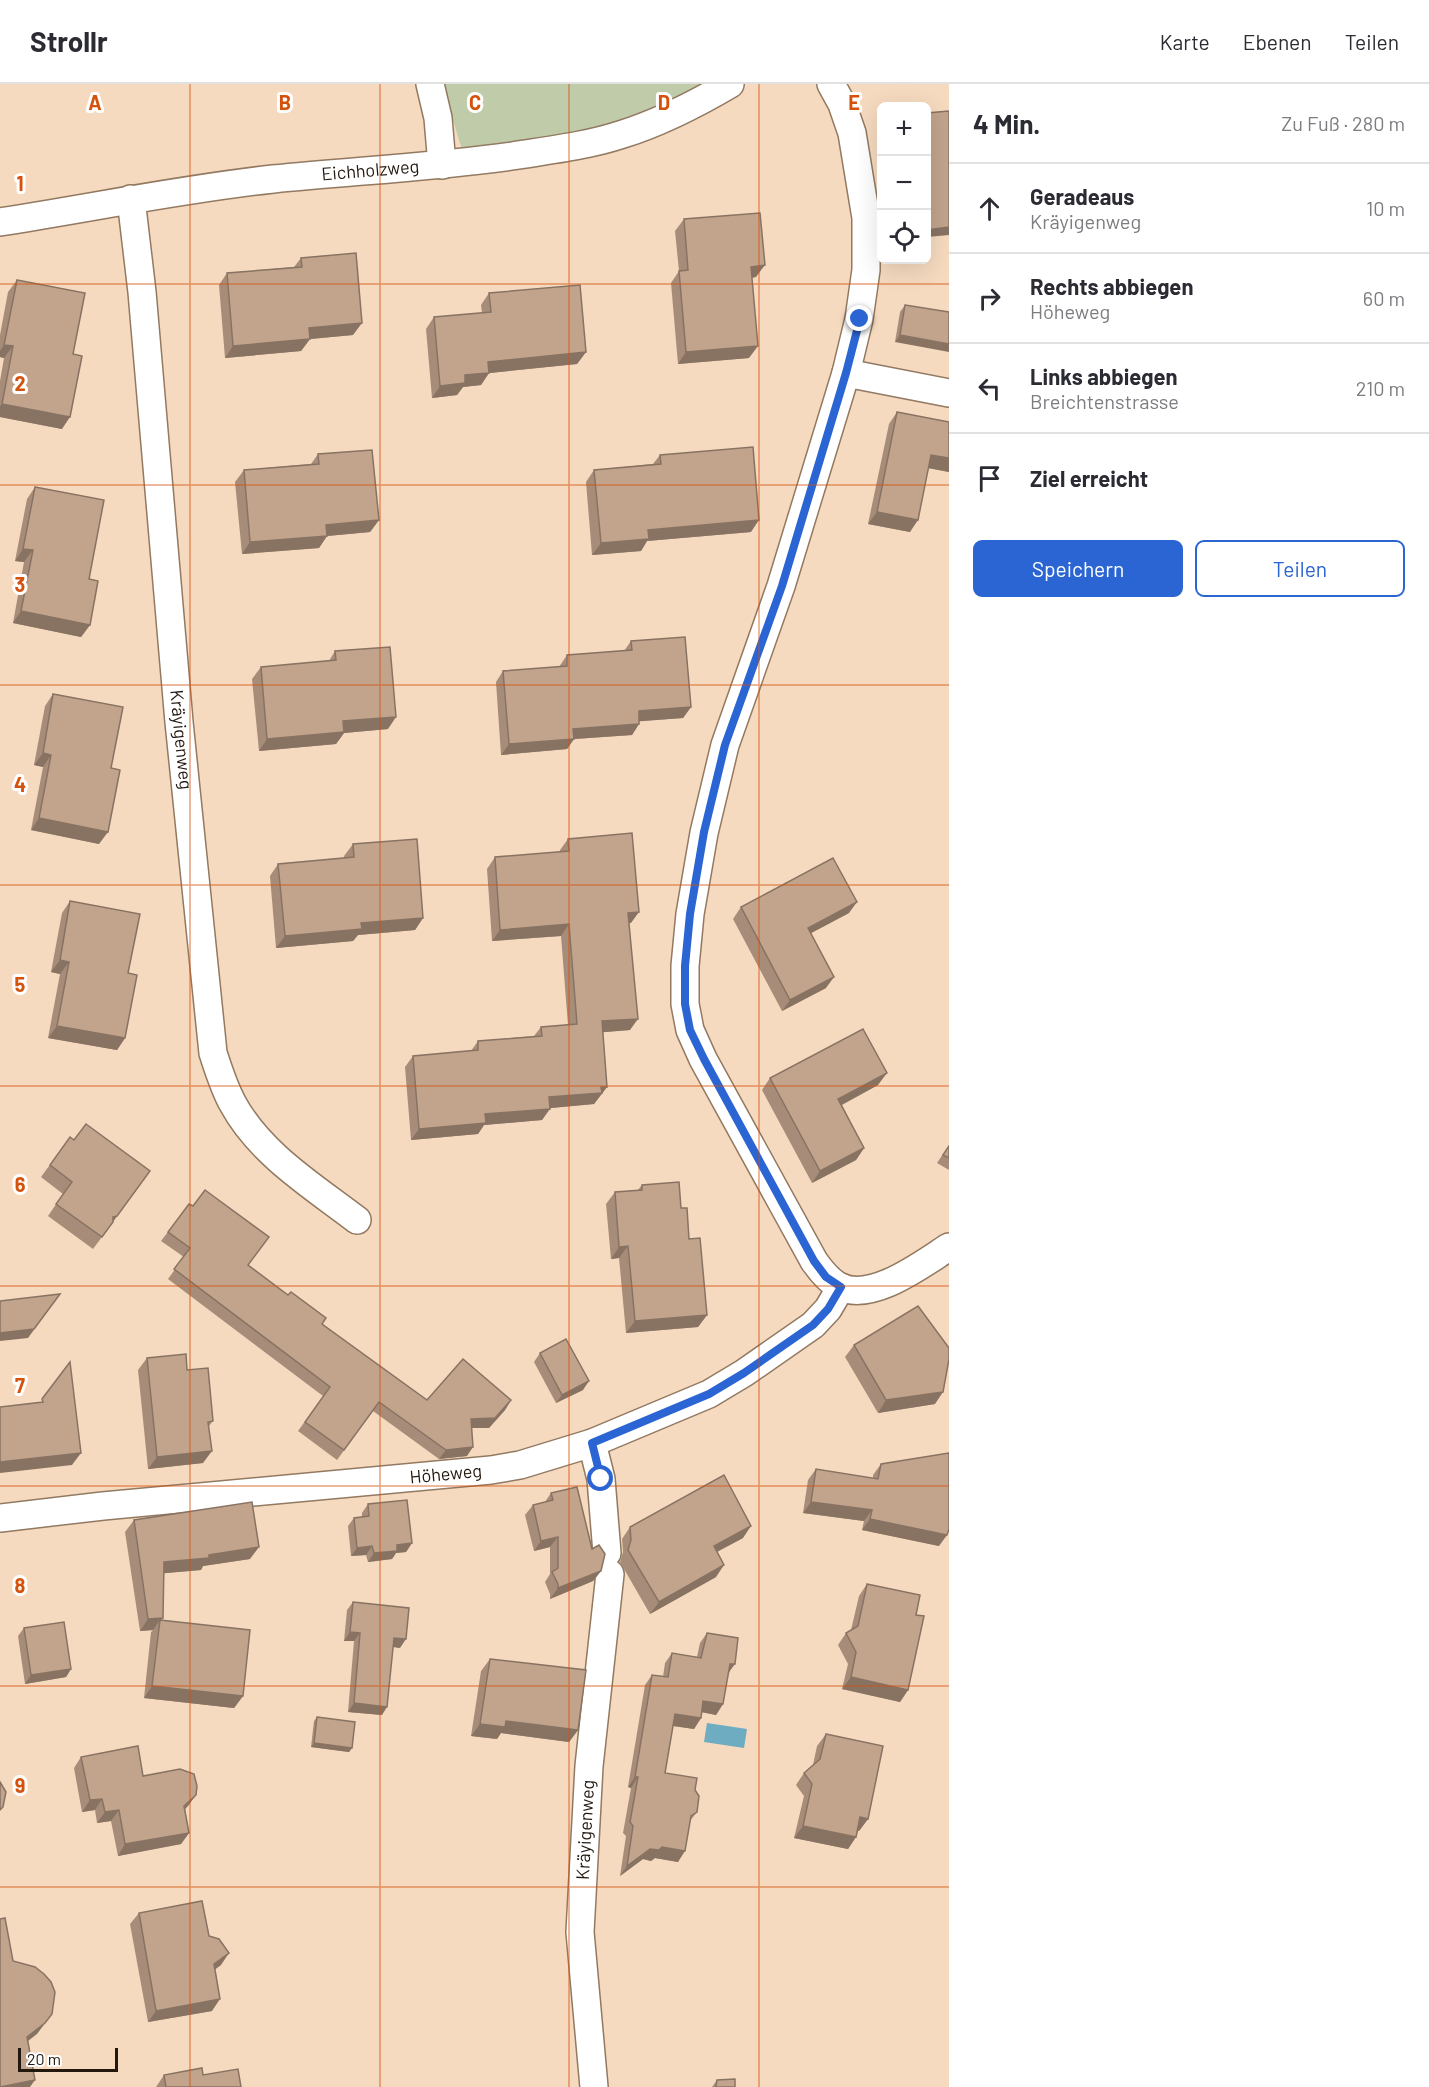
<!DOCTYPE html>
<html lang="de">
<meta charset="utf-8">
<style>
body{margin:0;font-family:Barlow,sans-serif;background:#f2f2f3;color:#2b2b33}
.controls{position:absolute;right:18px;top:18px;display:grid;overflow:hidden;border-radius:9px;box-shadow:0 6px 24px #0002}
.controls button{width:54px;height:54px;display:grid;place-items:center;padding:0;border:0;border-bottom:2px solid #e1e1e2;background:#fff;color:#2b2b33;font:30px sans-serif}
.scale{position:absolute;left:18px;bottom:15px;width:100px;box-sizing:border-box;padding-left:6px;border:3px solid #22180e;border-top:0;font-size:16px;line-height:21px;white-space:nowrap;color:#22180e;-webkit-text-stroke:4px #fff;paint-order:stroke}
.stop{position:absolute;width:18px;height:18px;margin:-14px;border:4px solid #2b65d3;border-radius:50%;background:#fff}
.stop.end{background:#2b65d3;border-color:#fff;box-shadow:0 2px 6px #0008}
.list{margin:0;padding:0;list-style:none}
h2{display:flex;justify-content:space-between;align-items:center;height:78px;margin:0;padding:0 24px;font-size:26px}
h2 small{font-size:20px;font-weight:400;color:#7c7c81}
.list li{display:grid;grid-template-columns:39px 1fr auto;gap:18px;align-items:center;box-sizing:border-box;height:90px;padding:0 24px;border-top:2px solid #e1e1e2}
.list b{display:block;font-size:22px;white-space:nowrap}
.list p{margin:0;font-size:20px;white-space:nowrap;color:#7c7c81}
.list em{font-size:20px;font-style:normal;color:#7c7c81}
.actions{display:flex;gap:12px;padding:18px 24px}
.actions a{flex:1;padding:14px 0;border:2px solid #2b65d3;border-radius:9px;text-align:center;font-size:21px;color:#2b65d3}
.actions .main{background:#2b65d3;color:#fff}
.icon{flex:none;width:33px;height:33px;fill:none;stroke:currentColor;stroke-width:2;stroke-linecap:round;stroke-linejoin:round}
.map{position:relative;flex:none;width:949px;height:2003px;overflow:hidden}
header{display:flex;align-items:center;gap:36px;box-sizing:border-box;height:84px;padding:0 30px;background:#fff;border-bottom:2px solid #e1e1e2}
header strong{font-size:28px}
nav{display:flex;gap:33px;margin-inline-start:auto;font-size:21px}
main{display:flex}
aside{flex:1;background:#fff}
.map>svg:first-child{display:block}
.green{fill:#c0cca9}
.water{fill:#6eacc1}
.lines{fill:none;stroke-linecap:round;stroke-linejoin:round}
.minor-casing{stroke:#927961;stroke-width:30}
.minor{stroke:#fff;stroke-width:27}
.wall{fill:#a78d79}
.shaded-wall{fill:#887363}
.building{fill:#c2a48d;stroke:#887363;stroke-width:1.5}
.route{stroke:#2b65d3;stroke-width:8}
.grid{fill:none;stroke:#d4520c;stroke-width:1.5;stroke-opacity:0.55}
.labels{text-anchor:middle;stroke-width:6;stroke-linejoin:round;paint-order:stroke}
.street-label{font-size:18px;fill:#22180e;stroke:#fff}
.grid-label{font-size:20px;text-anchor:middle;font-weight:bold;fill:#d4520c;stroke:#fff;stroke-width:6;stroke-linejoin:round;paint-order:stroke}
</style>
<header>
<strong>Strollr</strong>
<nav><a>Karte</a><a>Ebenen</a><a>Teilen</a></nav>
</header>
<main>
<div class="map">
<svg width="949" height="2003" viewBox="0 0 949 2003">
<rect width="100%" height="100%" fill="#f5dabf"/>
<polygon class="green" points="442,0 718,0 613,49 463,69"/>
<polygon class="water" points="707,1639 747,1645 744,1664 704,1658"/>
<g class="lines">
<g class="minor-casing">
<g id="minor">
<polyline points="430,0 438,34 442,81"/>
<path d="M831,0L842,20L852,49L866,134V186L859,235L846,289L781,502L725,661L704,749L690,830L685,882V920L690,946L703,975L814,1177C821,1187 829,1197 840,1203C873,1218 922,1180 949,1163"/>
<path id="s1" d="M131,115L142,208L179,638L213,969C219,987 224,1004 233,1020C260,1070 314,1103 357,1136"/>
<path id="s2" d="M0,138C91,124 181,105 273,95C353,87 433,83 512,72C550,66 587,62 623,50C661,38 696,20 730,0"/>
<polyline points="846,289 949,309"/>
<polyline points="592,1359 601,1395 607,1469"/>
<path id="s3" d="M0,1434L103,1422L491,1386L520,1381L592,1359L709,1310L744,1289L813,1241L828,1225L841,1203"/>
<path id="s4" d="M594,2003L580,1848L589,1682L610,1490"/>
</g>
</g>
<use href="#minor" class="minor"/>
</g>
<g class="wall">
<polygon points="684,135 756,193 752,194 749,274 678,280 671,199 679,187 675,147"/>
<polygon points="301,174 353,251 310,255 301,267 225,274 219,201 227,189 294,183"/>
<polygon points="17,196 73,270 62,345 0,333 0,297 4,274 0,273 0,251 8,208"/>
<polygon points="489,209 586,268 577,280 489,289 481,301 463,303 457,311 432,314 426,245 434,233 482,229 481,221"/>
<polygon points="905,221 949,228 895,258 900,228"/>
<polygon points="897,328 949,388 928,384 910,448 868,440 889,340"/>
<polygon points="318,370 379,436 370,448 327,452 319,464 242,470 235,398 244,386 311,380"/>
<polygon points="660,371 751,448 647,457 641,467 592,471 586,398 594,386 653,380"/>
<polygon points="35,403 89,495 90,541 81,553 13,539 24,478 15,477 27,415"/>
<polygon points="631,557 691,623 683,634 639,637 639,640 632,651 574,655 567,665 501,671 496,598 503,587 559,583 567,571 624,567"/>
<polygon points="335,567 388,645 344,649 336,660 259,667 252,595 261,583 329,577"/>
<polygon points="53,610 99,760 31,746 43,683 34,681 45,622"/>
<polygon points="568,755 631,839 629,839 630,946 603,948 607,1003 594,1020 549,1024 542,1036 484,1041 478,1050 411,1056 405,983 413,972 471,967 478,957 534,952 541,943 568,941 561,852 492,857 487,785 495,773 560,768 560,766"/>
<polygon points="353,760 423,834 415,846 358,851 353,857 276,864 270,792 278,780 344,774 344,772"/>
<polygon points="70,817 128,889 125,954 117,966 48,954 60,890 51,888 62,829"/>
<polygon points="741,823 849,829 811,849 826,904 782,927 733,835"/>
<polygon points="770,994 878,1001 842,1021 864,1064 856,1076 812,1099 762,1006"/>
<polygon points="70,1053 74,1056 150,1087 93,1165 48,1132 63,1110 41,1093"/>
<polygon points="949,1061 949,1086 937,1079"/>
<polygon points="642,1101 681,1124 689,1155 707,1231 698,1243 626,1249 619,1174 611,1175 606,1120 615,1108 638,1106"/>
<polygon points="189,1120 248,1181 322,1240 427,1316 511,1316 505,1326 489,1344 472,1344 467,1372 439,1375 373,1327 337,1376 298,1347 323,1312 168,1195 184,1173 161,1157"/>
<polygon points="854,1261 935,1320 878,1329 845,1273"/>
<polygon points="540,1269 583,1306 556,1319 534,1278"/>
<polygon points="147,1274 187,1286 213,1337 209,1342 203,1379 148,1385 138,1286"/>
<polygon points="881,1380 939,1462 862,1446 864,1437 803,1429 808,1396 816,1385 873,1394 873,1391"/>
<polygon points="551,1409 592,1465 601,1487 593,1497 550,1515 550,1510 545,1498 550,1490 550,1463 534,1467 525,1431 533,1421 545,1418"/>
<polygon points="368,1420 412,1459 406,1468 396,1469 392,1475 368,1478 366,1471 351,1472 348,1442 354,1434 362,1433 362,1429"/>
<polygon points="134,1436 250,1475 203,1482 201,1486 164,1489 163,1534 162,1536 243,1612 234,1624 144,1614 151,1548 153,1546 140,1547 125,1448"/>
<polygon points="630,1443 743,1454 717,1468 716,1493 650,1530 620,1478 623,1468 622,1455"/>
<polygon points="867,1500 916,1531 908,1606 900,1618 842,1605 848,1580 838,1561 846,1549 851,1546 859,1512"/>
<polygon points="353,1518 400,1564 393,1563 382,1631 348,1628 354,1557 344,1557 347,1526"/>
<polygon points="24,1544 71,1585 66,1593 25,1600 18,1552"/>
<polygon points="707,1549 728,1589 723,1620 716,1631 702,1628 701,1634 694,1645 673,1642 665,1689 695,1706 697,1728 690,1737 678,1778 655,1774 651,1777 643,1775 620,1792 626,1752 623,1749 631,1704 628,1703 645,1601 652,1591 663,1593 665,1579 672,1569 697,1573 700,1559"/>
<polygon points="490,1575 578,1646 569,1658 501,1649 497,1655 471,1652 481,1587"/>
<polygon points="317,1633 352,1664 349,1668 311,1663 314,1637"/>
<polygon points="826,1650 868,1735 859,1747 858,1747 856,1753 848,1765 794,1754 804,1712 796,1701 804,1689 813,1681 817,1662"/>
<polygon points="81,1673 143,1692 196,1711 185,1725 189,1749 181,1760 118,1772 111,1737 97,1739 95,1726 82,1728 74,1684"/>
<polygon points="139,1829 209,1852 221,1881 215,1885 212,1927 148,1938 130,1840"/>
<polygon points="164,1991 203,1991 241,2003 156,2003"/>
<polygon points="717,1996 735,2003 712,2003"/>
</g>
<g class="shaded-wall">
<polygon points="949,143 949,151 927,153 927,146"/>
<polygon points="765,181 756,193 742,195 751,183"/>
<polygon points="362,239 353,251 310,255 301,267 225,274 233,262 309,244"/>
<polygon points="900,251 949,260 949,268 895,258"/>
<polygon points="4,261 13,262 4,274 0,273 0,267"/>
<polygon points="758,262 749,274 678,280 686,268"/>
<polygon points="586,268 577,280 480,290 488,278"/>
<polygon points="489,289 481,301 463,303 457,311 432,314 440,302 465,291"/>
<polygon points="2,320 70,333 62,345 0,333 0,322"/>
<polygon points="931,371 949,374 949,388 923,383"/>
<polygon points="877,428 918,436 910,448 868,440"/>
<polygon points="379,436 370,448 327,452 319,464 242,470 250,458 326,441"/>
<polygon points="759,436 751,448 647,457 641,467 592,471 601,459 648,446"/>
<polygon points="23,465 33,466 24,478 15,477"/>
<polygon points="21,527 90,541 81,553 13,539"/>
<polygon points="691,623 683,634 631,638 639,627"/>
<polygon points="396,633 388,645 344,649 336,660 259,667 267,655 343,637"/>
<polygon points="639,640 632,651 574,655 567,665 501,671 509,660 573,645"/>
<polygon points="43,669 51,671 43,683 34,681"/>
<polygon points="39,734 108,748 99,760 31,746"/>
<polygon points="857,818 849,829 800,855 808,844"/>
<polygon points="639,828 631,839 620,840 628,829"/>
<polygon points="423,834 415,846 358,851 353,857 276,864 285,852 361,839"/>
<polygon points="569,840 561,852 492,857 500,846"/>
<polygon points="60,876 69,878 60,890 51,888"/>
<polygon points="834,893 826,904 782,927 790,916"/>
<polygon points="638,935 630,946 594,949 602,937"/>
<polygon points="57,942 125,954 117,966 48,954"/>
<polygon points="887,989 878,1001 830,1027 838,1015"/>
<polygon points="601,1003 607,1003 594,1020 541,1025 549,1013"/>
<polygon points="550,1025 542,1036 484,1041 478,1050 411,1056 419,1045 485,1030"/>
<polygon points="864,1064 856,1076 812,1099 820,1087"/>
<polygon points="150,1087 93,1165 108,1144 113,1133"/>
<polygon points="628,1162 619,1174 611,1175 619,1163"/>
<polygon points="60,1210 28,1254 0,1257 0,1249"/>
<polygon points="707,1231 698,1243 626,1249 635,1237"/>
<polygon points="589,1297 583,1306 556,1319 562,1311"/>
<polygon points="943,1308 935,1320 878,1329 886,1316"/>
<polygon points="511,1316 505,1326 489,1344 465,1344 471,1335"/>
<polygon points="473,1363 467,1372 439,1375 446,1366"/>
<polygon points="212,1367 203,1379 148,1385 157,1373"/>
<polygon points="81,1369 72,1381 0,1389 0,1378"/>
<polygon points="811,1418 872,1426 864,1437 803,1429"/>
<polygon points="870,1435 947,1451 939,1462 862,1446"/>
<polygon points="751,1442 743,1454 705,1474 714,1462"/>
<polygon points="558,1453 550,1463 534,1467 541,1457"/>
<polygon points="412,1459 406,1468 396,1469 392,1475 368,1478 374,1469 397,1461"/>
<polygon points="372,1462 366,1471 351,1472 357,1464"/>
<polygon points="259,1463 250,1475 203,1482 201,1486 156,1490 164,1478"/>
<polygon points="724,1481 716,1493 650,1530 659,1518"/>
<polygon points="601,1487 593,1497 550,1515 558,1504"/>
<polygon points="163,1534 159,1539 160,1536 153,1546 140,1547 148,1535"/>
<polygon points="350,1548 360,1549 354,1557 344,1557"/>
<polygon points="394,1554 406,1555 400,1564 388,1562"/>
<polygon points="730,1580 735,1580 727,1591"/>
<polygon points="71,1585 66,1593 25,1600 31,1591"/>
<polygon points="851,1593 908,1606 900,1618 842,1605"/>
<polygon points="152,1602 243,1612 234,1624 144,1614"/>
<polygon points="703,1617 723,1620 716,1631 696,1627"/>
<polygon points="354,1619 387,1623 382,1631 348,1628"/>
<polygon points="675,1630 701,1634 694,1645 667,1641"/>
<polygon points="506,1637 578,1646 569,1658 501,1649 497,1655 471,1652 480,1640"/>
<polygon points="314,1659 352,1664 349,1668 311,1663"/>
<polygon points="635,1693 638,1693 631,1704 628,1703"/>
<polygon points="196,1711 188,1722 177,1733 184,1722"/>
<polygon points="102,1715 95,1726 82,1728 90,1716"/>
<polygon points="119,1726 111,1737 97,1739 105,1728"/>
<polygon points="860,1733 868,1735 859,1747 852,1745"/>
<polygon points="803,1742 856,1753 848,1765 794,1754"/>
<polygon points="189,1749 181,1760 118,1772 125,1760"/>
<polygon points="662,1763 685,1767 678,1778 655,1774 651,1777 643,1775 620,1792 627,1782 650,1765"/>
<polygon points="229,1869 221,1881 206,1892 214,1880"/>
<polygon points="220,1915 212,1927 148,1938 156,1927"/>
<polygon points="52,1930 37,1950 19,1964 27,1953"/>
<polygon points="35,1996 30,2003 0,2003 1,2002"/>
</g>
<g class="building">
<polygon points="949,27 949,143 927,146 927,29"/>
<polygon points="760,129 765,181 751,183 758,262 686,268 679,187 688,186 684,135"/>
<polygon points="356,169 362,239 309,244 310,255 233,262 227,189 302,183 301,174"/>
<polygon points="17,196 85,209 73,270 82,272 70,333 2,320 13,262 4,261"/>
<polygon points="580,201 586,268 488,278 489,289 465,291 465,299 440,302 434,233 491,228 489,209"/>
<polygon points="905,221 949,228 949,260 900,251"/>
<polygon points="897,328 949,338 949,374 931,371 918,436 877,428"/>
<polygon points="753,363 759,436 648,446 649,455 601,459 594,386 661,380 660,371"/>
<polygon points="372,366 379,436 326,441 327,452 250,458 244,386 319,380 318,370"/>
<polygon points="35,403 104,416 89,495 98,497 90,541 21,527 33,466 23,465"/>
<polygon points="685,553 691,623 639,627 639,640 573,645 574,655 509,660 503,587 567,582 567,571 632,566 631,557"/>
<polygon points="390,563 396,633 343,637 344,648 267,655 261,583 336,576 335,567"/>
<polygon points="53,610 123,623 111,684 120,686 108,748 39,734 51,671 43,669"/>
<polygon points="632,749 639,828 628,829 638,935 602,937 607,1003 601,1003 602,1009 549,1013 550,1025 485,1030 486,1039 419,1045 413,972 478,966 478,957 542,952 541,943 577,940 569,840 500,846 495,773 569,767 568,755"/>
<polygon points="417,755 423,834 361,839 362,845 285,852 278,780 354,773 353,760"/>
<polygon points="833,774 857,818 808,844 834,893 790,916 741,823"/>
<polygon points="70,817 140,830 128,889 137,891 125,954 57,942 69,878 60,876"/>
<polygon points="863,945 887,989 838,1015 864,1064 820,1087 770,994"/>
<polygon points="86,1040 150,1087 117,1132 113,1133 113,1138 102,1153 56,1120 72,1098 50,1081 70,1053 74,1056"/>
<polygon points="949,1062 949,1074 943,1071"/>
<polygon points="679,1098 681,1124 687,1124 689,1155 700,1154 707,1231 635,1237 628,1162 619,1163 615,1108 642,1106 642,1101"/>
<polygon points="205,1106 269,1153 248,1181 288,1211 291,1208 326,1234 322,1240 427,1316 463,1275 511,1316 495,1334 471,1335 473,1363 446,1366 379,1318 344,1366 305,1338 330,1303 174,1185 190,1164 168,1148 189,1120 193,1122"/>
<polygon points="60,1210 34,1245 0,1249 0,1217"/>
<polygon points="918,1222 949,1264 949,1275 943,1308 886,1316 854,1261"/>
<polygon points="566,1255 589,1297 562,1311 540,1269"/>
<polygon points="186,1270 187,1286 208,1284 213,1337 208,1338 212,1367 157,1373 147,1274"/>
<polygon points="70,1278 81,1369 0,1378 0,1323 43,1318 42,1315"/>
<polygon points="949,1369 949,1445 947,1451 870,1435 872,1426 811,1418 816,1385 878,1395 881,1380"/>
<polygon points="724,1391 751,1442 714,1462 724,1481 659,1518 628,1466 631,1456 630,1443"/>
<polygon points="577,1403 592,1465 599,1461 605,1470 601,1487 558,1504 558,1500 552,1488 558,1484 558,1453 541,1457 533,1421 553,1416 551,1409"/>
<polygon points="407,1416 412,1459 397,1461 397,1467 374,1469 372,1462 357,1464 354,1434 369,1432 368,1420"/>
<polygon points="252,1418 259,1463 209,1471 209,1474 164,1478 163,1534 148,1535 134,1436"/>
<polygon points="867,1500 920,1511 916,1531 924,1532 908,1606 851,1593 856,1568 846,1549 858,1542"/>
<polygon points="353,1518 409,1524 406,1555 394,1554 387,1623 354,1619 360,1549 350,1548"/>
<polygon points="160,1536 250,1546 243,1612 152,1602"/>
<polygon points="64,1538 71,1585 31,1591 24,1544"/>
<polygon points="707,1549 738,1554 735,1580 730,1580 723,1620 703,1617 701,1634 675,1630 665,1689 697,1694 695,1706 699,1712 697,1728 691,1732 685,1767 662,1763 659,1766 650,1765 627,1782 633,1742 630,1738 638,1693 635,1693 652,1591 668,1593 672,1569 701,1574"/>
<polygon points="490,1575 586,1586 578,1646 506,1637 505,1643 480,1640"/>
<polygon points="317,1633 355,1638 352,1664 314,1659"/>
<polygon points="826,1650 883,1662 868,1735 860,1733 856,1753 803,1742 812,1700 804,1689 820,1675"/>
<polygon points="138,1662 143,1692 180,1685 194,1690 197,1702 196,1711 184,1722 189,1749 125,1760 119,1726 105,1728 102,1715 90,1716 81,1673"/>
<polygon points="0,1698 6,1708 3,1723 0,1726"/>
<polygon points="202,1817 209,1852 219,1855 229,1869 214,1880 220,1915 156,1927 139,1829"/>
<polygon points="5,1834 13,1877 35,1883 44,1890 51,1898 55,1908 52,1930 45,1939 27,1953 35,1996 0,2003 0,1835"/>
<polygon points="202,1984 203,1991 238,1985 241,2003 166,2003 164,1991"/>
<polygon points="735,1995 735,2003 716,2003 717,1996"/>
</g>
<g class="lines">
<polyline class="route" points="601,1395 592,1359 709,1310 744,1289 813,1241 828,1225 841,1203 826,1193 814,1177 704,975 690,946 685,920 685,882 690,830 704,748 725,661 782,502 846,289 860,235"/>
</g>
<path class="grid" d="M190,0V2003M380,0V2003M569,0V2003M759,0V2003M0,200H949M0,401H949M0,601H949M0,801H949M0,1002H949M0,1202H949M0,1402H949M0,1602H949M0,1803H949"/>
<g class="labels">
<g class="street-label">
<text dy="6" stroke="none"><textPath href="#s2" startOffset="374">Eichholzweg</textPath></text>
<text dy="6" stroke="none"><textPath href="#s1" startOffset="543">Kräyigenweg</textPath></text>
<text dy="6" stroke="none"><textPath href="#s3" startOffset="448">Höheweg</textPath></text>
<text dy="6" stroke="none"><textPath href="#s4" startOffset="258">Kräyigenweg</textPath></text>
</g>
</g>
<g class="grid-label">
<text x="95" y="26">A</text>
<text x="285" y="26">B</text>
<text x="475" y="26">C</text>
<text x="664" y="26">D</text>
<text x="854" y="26">E</text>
<text x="20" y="107">1</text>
<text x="20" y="307">2</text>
<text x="20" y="508">3</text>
<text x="20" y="708">4</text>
<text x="20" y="908">5</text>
<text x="20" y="1108">6</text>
<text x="20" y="1309">7</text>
<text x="20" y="1509">8</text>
<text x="20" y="1709">9</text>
</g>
</svg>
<div class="controls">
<button>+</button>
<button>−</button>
<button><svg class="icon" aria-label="locate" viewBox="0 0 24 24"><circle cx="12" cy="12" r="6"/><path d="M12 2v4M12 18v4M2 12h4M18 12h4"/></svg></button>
</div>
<div class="scale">20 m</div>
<div class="stop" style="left:601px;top:1395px"></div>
<div class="stop end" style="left:860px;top:235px"></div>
</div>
<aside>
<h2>4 Min.<small>Zu Fuß · 280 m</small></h2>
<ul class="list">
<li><svg class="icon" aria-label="ahead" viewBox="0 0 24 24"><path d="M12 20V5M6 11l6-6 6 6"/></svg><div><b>Geradeaus</b><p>Kräyigenweg</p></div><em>10 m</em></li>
<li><svg class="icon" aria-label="right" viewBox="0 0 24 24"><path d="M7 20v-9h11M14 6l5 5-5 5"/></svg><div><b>Rechts abbiegen</b><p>Höheweg</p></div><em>60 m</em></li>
<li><svg class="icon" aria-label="left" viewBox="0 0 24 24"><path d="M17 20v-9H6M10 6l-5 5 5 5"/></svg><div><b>Links abbiegen</b><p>Breichtenstrasse</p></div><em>210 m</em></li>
<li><svg class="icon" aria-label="arrive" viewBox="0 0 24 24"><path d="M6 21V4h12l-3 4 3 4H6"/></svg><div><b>Ziel erreicht</b></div></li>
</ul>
<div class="actions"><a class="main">Speichern</a><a>Teilen</a></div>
</aside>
</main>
